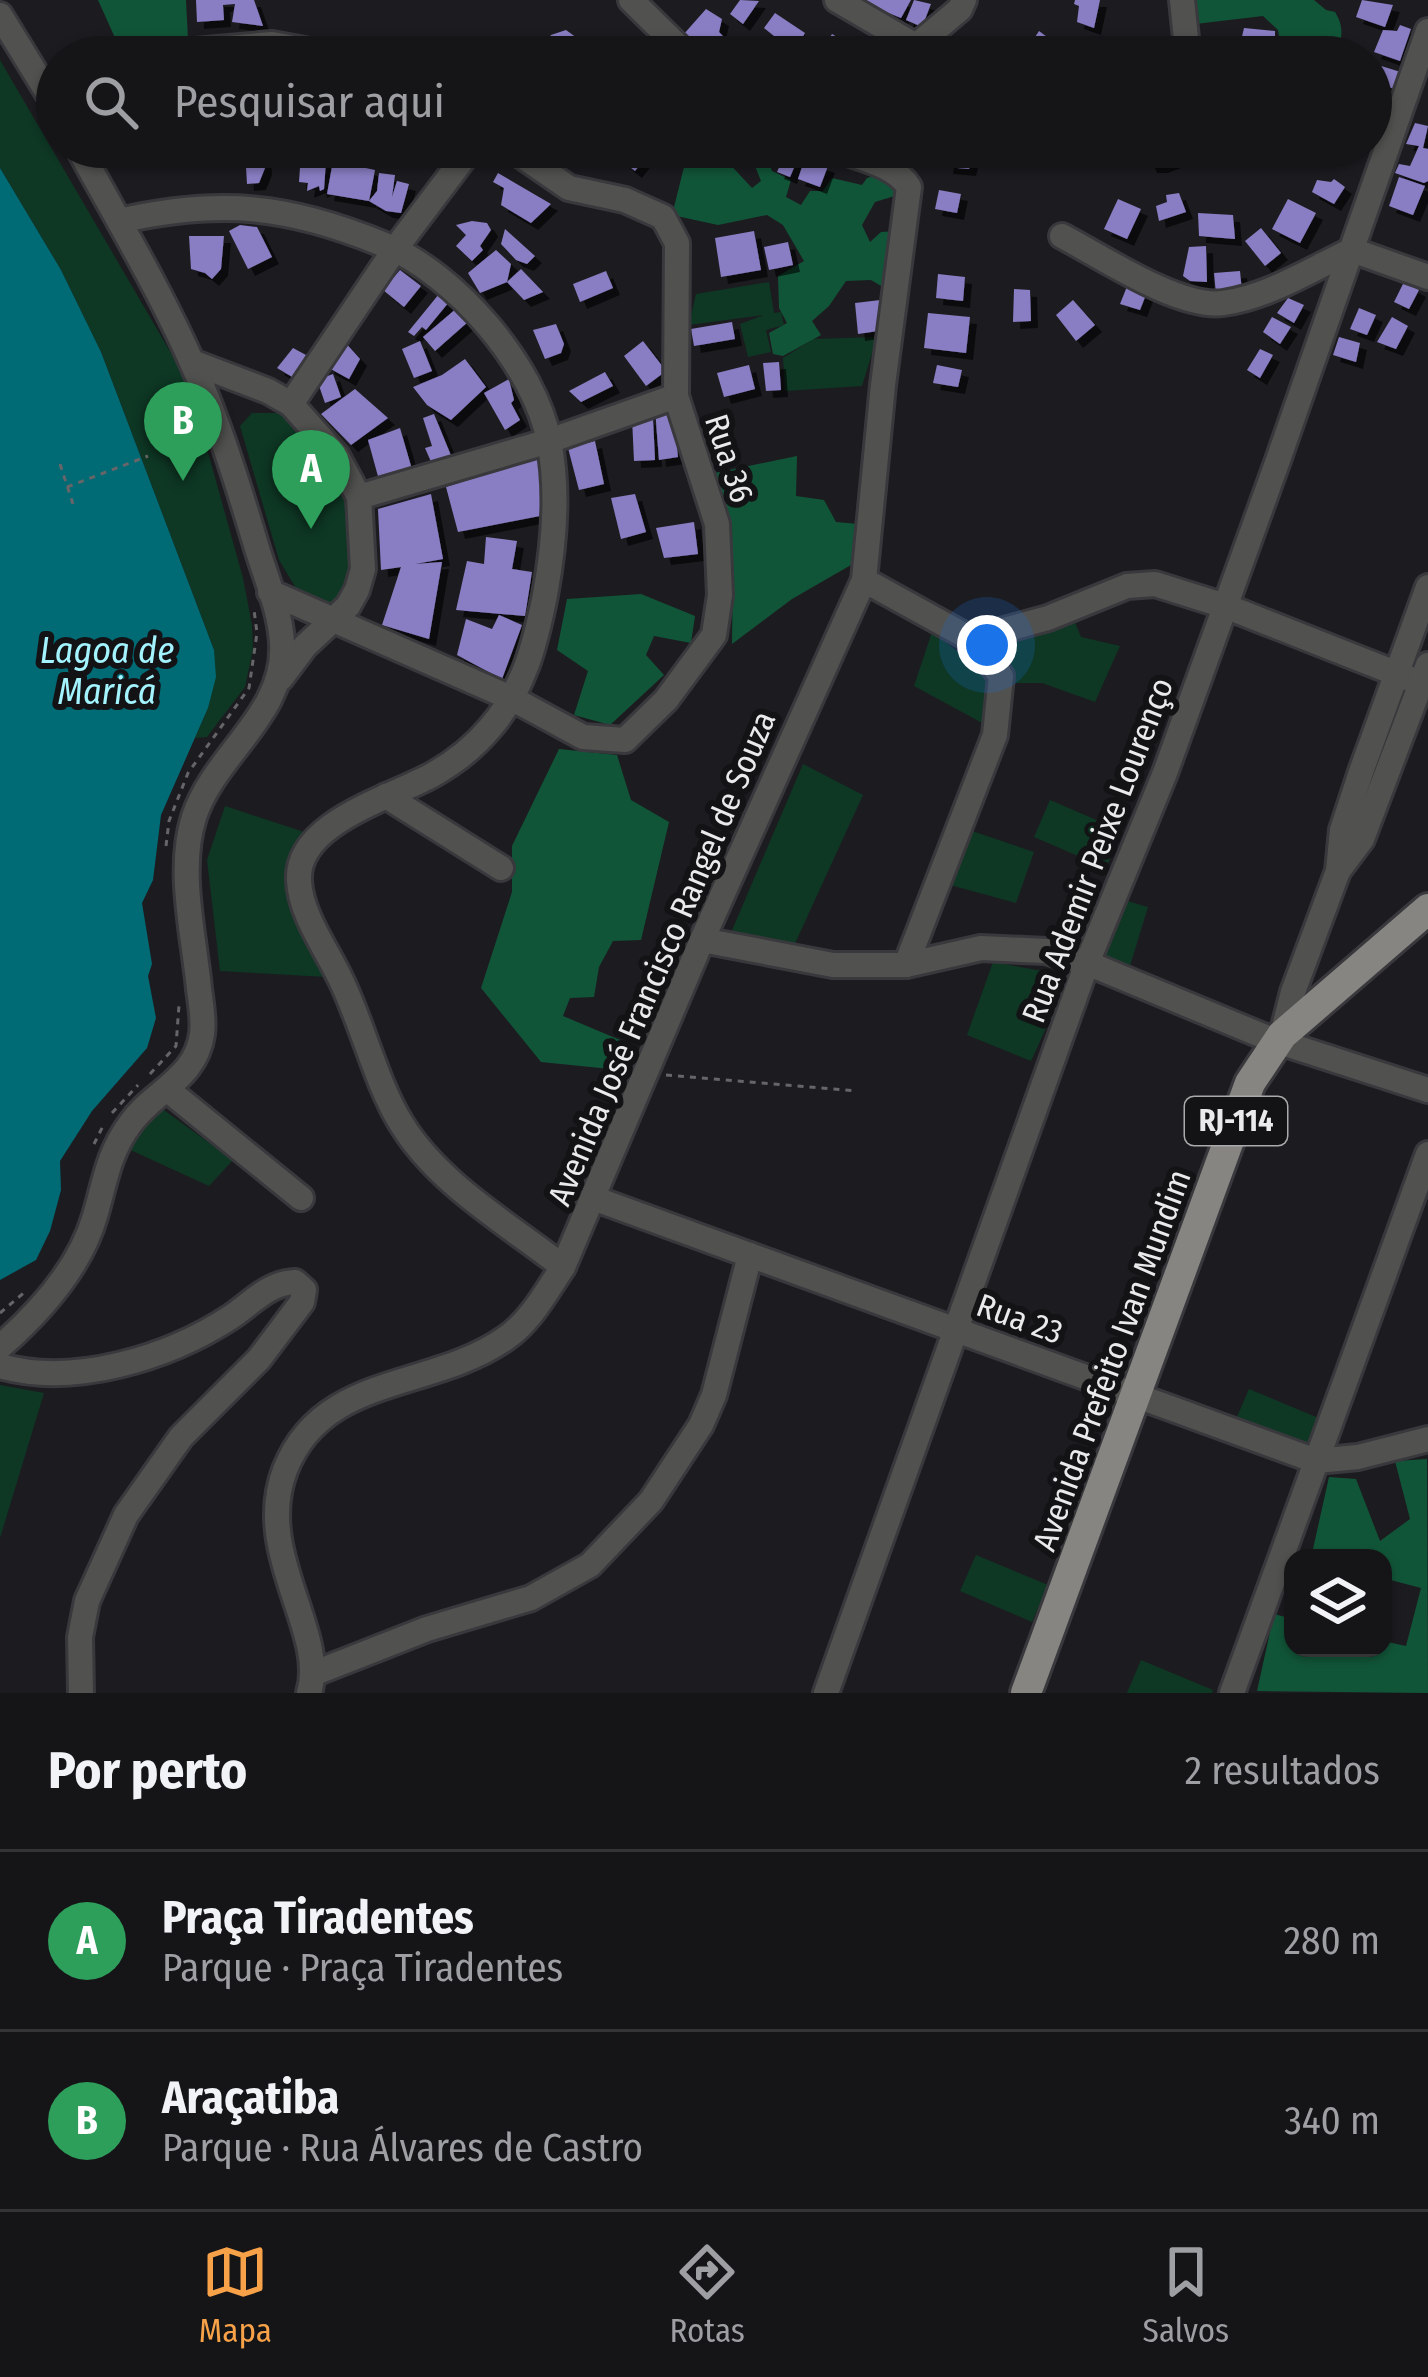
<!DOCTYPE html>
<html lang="pt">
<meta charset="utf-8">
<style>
body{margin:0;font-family:"Fira Sans Condensed",sans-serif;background:#222225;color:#f1f3f6}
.controls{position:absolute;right:36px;bottom:36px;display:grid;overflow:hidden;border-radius:24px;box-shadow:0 3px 9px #0004}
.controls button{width:108px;height:108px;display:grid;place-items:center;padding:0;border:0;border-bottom:3px solid #343437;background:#151518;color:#f1f3f6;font:60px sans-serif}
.you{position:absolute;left:987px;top:645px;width:42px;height:42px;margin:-30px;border:9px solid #fff;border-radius:50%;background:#1a73e8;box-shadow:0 0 0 18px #1a73e833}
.badge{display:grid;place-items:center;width:78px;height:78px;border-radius:50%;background:#f7a148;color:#fff;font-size:39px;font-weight:700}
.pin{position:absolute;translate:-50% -99px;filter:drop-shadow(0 3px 6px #0008)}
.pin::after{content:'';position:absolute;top:63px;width:42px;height:36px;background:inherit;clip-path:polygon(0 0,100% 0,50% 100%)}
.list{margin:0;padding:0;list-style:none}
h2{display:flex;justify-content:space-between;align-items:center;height:156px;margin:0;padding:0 48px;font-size:51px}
h2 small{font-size:39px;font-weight:400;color:#9d9fa2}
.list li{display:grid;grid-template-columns:78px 1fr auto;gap:36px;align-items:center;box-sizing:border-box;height:180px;padding:0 48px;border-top:3px solid #343437}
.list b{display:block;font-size:45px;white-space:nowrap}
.list p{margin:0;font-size:39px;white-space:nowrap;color:#9d9fa2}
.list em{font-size:39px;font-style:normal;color:#9d9fa2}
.icon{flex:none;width:66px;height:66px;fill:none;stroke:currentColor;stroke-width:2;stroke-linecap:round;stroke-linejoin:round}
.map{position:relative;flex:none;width:1428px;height:1693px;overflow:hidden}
.search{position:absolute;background:#151518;box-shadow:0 3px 9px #0004;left:36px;right:36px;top:36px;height:132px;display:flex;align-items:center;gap:30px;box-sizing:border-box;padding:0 42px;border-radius:66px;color:#9d9fa2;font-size:45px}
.sheet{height:516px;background:#151518}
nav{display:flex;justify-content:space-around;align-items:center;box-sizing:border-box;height:168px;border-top:3px solid #343437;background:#151518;font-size:33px;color:#9d9fa2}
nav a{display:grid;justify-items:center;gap:6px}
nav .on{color:#f7a148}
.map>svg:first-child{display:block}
.green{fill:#0e3724}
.forest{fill:#115538}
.water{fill:#006a75}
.building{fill:#897ec3;filter:url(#shadow)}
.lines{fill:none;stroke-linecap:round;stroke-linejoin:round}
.minor-casing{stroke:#39393d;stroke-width:30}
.major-casing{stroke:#39393d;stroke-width:36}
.path{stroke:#666669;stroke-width:3;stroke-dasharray:6 6;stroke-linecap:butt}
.minor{stroke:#51514f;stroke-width:24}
.major{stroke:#868581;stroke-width:30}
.labels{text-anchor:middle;stroke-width:12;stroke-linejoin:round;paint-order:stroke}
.shield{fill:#131316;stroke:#aaaaac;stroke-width:3}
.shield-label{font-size:30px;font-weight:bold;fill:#eaeaec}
.street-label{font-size:33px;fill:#eaeaec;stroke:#131316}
.water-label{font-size:36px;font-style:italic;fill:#a3f4fe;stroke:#131316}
</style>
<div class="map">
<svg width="1428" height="1693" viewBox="0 0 1428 1693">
<defs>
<filter id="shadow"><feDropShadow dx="7" dy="7" stdDeviation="0" flood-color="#0009"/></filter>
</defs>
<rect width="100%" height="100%" fill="#1c1c20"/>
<g class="green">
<polygon points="0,60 189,384 243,578 252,625 253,649 245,687 207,737 195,738 208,708 214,650 101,352 61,270 0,168"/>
<polygon points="769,282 774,313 781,312 784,325 766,330 771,352 748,357 740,324 764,315 689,325 696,294"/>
<polygon points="877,337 862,386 785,391 783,358 813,339"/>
<polygon points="252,413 284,413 323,442 351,498 354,571 335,603 305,603 279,560 240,426"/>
<polygon points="1074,620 1081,637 1120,646 1095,702 1042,683 1007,683 983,640"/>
<polygon points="932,632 991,677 986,725 914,686"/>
<polygon points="803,764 863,795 792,950 730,935"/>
<polygon points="1050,800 1122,831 1106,868 1034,837"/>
<polygon points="225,806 307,833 290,870 327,977 220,971 207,860"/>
<polygon points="972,831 1034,852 1016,903 950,885"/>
<polygon points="1124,900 1148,907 1129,969 1101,956"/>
<polygon points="993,962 1070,976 1031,1061 967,1035"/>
<polygon points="161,1108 233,1160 209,1186 126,1148"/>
<polygon points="0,1385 44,1393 0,1538"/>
<polygon points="1249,1389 1321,1419 1305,1456 1233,1426"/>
<polygon points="976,1555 1048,1585 1032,1622 960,1591"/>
<polygon points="1141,1660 1213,1690 1212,1693 1127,1693"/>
</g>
<g class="forest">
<polygon points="98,0 186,0 188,39 116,40"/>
<path d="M1189,0H1314L1326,10L1335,12C1346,30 1340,38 1338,57H1275L1282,52L1278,30L1263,16L1195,24Z"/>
<polygon points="688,151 725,159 752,188 761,181 751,156 764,151 772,171 791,180 786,197 801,205 810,191 823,191 832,178 862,185 867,178 883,173 901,194 875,202 862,225 870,242 881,232 899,231 893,293 871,280 846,281 829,306 812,321 821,335 783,356 773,354 769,333 787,323 779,308 778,276 804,261 783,225 767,215 718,225 672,215"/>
<polygon points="797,456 796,496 824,500 836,522 858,524 851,565 792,599 732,644 733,566 710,474"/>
<polygon points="641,594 695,616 691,643 654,636 646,655 664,675 610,725 574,715 588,671 557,650 567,599"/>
<polygon points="559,749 617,755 631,800 669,822 641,940 613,941 599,967 594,997 570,998 563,1016 632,1045 620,1070 541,1062 481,988 512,892 512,846"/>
<polygon points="1427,1459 1428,1693 1257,1691 1274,1614 1293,1619 1293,1648 1383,1648 1383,1641 1406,1646 1421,1588 1383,1578 1383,1558 1311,1558 1329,1477 1356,1479 1380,1541 1410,1519 1395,1461"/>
</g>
<polygon class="water" points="0,168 61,270 101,352 214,650 216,677 208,708 161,815 153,880 142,903 152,964 148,976 156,1018 147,1048 92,1111 60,1161 61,1190 50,1231 36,1260 0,1280"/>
<g class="building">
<polygon points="196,0 254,0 263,26 232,22 235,4 223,5 224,20 197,22"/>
<polygon points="740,0 759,1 743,24 730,14"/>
<polygon points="857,0 911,0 901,18"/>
<polygon points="914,0 931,4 922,27 906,20"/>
<polygon points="1075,0 1100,0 1094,28 1077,22 1079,6 1074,4"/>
<polygon points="1362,0 1393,5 1385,27 1356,17"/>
<polygon points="706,9 722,19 719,32 728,41 718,57 710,57 683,35"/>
<polygon points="775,13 805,33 794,52 764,28"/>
<polygon points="1400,25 1411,29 1400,61 1374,52 1383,30 1397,31"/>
<polygon points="1244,28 1275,31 1275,46 1256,49 1240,45"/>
<polygon points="566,30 603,57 559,57 543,46 551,35"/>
<polygon points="1039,31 1054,42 1044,57 1022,57"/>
<polygon points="832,34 847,43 839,57 817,57"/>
<polygon points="1378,65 1407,74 1402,92 1373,81"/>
<polygon points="1415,123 1428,126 1423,148 1428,149 1428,181 1424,183 1395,173 1399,164 1410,166 1419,146 1406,144"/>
<polygon points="317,147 327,147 324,189 320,191 319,186 307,191 308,183 299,182 301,153 317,154"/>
<polygon points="617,147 654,147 635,171 612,153"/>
<polygon points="788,147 803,147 790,177 777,172"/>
<polygon points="948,147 975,147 969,169 946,167"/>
<polygon points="1142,147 1176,147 1182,158 1161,166 1150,166"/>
<polygon points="264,148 265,168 259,183 247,184 245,149"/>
<polygon points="805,158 828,166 820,187 798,179"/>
<polygon points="333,161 375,170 369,201 327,194"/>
<polygon points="379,173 395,175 392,197 397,181 409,184 401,213 386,211 369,201 377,191"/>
<polygon points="498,173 551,204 531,223 501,205 504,188 493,182"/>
<polygon points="1399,177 1425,186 1413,215 1389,206"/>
<polygon points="1334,179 1345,187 1334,204 1312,192 1317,180 1331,182"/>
<polygon points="939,190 961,194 957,213 935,209"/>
<polygon points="1179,193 1186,212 1159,221 1156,206 1167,202 1166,195"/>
<polygon points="1118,199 1141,209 1127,239 1104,229"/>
<polygon points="1288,199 1316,213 1300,243 1272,229"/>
<polygon points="1198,213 1233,215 1235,239 1199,236"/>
<polygon points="472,221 487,223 491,230 480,246 483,250 472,261 456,246 466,235 456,225"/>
<polygon points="240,225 257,227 272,257 248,269 229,231"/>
<polygon points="1261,228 1281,253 1265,266 1245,241"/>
<polygon points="505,229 535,256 527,264 516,260 501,244"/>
<polygon points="754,231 761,270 721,277 715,238"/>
<polygon points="189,236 224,236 221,269 212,279 205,273 191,269"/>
<polygon points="788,242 793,265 769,270 764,247"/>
<polygon points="1206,246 1207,282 1190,281 1183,276 1189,247"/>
<polygon points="496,250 511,264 507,282 480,293 468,273"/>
<polygon points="521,269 543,292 524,300 507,282"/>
<polygon points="400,270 421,286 404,307 383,290"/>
<polygon points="606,271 613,288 580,302 573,284"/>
<polygon points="1240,271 1242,292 1216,294 1214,273"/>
<polygon points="938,274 965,277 963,301 936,298"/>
<polygon points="1130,279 1149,287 1140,310 1120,304"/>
<polygon points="1404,282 1419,290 1409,309 1394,302"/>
<polygon points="1014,289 1030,290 1031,321 1013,322"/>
<polygon points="439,294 449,302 426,330 422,327 414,336 408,332"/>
<polygon points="1288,298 1304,305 1294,323 1277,313"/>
<polygon points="889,299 878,331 858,334 855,303"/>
<polygon points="1073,300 1095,325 1076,341 1056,315"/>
<polygon points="457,308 469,321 435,351 423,337"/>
<polygon points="1359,308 1376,315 1367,335 1350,329"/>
<polygon points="928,313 970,317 966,353 924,348"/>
<polygon points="1272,317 1291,327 1280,344 1263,332"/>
<polygon points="1392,317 1408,326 1396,349 1377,342"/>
<polygon points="732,322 735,339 694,346 691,329"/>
<polygon points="556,324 564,344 561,353 545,359 533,330"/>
<polygon points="1339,337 1360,343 1356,362 1333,355"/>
<polygon points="343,340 360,359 349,379 327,367"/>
<polygon points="420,341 432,371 414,378 402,349"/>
<polygon points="643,341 666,371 646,386 624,356"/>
<polygon points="293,348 306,355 294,378 277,368"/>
<polygon points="1260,349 1273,355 1260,378 1247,370"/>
<polygon points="465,359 486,387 451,420 427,405 413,387 442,375"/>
<polygon points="779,362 781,390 766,391 763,363"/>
<polygon points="749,365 755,389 724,397 717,373"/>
<polygon points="937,365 962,370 958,387 933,383"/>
<polygon points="605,372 613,386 581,402 569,391"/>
<polygon points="333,374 341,397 325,403 317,380"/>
<polygon points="509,379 514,400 511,403 520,420 505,430 484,393"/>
<polygon points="355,389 388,418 351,445 321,414"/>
<polygon points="673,408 678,457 659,460 655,409"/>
<polygon points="434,414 452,458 432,464 425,448 432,446 423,418"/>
<polygon points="632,418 653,418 655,460 634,461"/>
<polygon points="400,428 413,473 379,480 368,440"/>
<polygon points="595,441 604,484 579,490 568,448"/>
<polygon points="538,457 545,515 458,532 446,487"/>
<polygon points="431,494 443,559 415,564 442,562 429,639 382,625 401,567 381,570 378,509"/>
<polygon points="635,494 646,532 621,539 611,498"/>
<polygon points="694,522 698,554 664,558 656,528"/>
<polygon points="486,537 517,541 512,569 532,572 525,616 456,610 467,561 484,564"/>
<polygon points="499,615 522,625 502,679 457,655 466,619 492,629"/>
</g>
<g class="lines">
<g class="minor-casing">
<g id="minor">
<polyline points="631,0 689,57"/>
<polyline points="837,0 916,46 922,57"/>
<polyline points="1182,0 1188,57"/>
<polyline points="0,15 57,108"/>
<polyline points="916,46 960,9 964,0"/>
<polyline points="128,57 272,44 342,57"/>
<path d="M119,221C220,198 289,205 385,245C456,275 534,365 549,441C559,491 554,546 545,595C535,645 524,689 490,728C475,746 455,762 434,774C394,797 296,822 299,880C300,914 327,950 341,980C362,1023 377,1085 401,1123C437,1183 508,1224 563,1267"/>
<path d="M1062,236C1102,257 1179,309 1223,303C1268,297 1312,269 1352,250L1428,277"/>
<polyline points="192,362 268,391 291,404 337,456 359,497 363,569 357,590 348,606 305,646 281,678"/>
<polyline points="291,404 395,249 472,147"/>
<polyline points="359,497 549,441 676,396"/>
<polyline points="864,580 971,639 1048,618 1127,586 1155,584 1225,606 1428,686"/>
<polyline points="270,592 513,699 583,737 625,740 666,700 714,635 720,595 717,524 676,396 677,243 663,217 625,200 569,188 509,147"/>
<polyline points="386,796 501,868"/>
<polyline points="1338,871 1362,839 1428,665"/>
<polyline points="702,940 833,965 906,965 981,948 1046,951 1087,963 1270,1039 1428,1090"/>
<polyline points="906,965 995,735 1001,676 971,639"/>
<polyline points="1282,1035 1293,992 1338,871 1342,830 1362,769 1428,587"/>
<polyline points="168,1090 301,1198"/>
<polyline points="593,1198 1316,1461 1358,1457 1428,1439"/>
<path d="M0,1347C40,1312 80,1268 95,1216C105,1182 108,1154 130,1124C153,1091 196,1079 202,1034C204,1019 201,1004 199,989C194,935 177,870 194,817C215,753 287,714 282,642C280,609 265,576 256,545C238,485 219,423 193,365C160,290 117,219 78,147"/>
<path d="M0,1366C74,1387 168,1358 231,1317C252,1303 268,1283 295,1282L304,1290L302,1302L259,1359L181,1437L126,1515L87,1601L80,1637L81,1693"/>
<polyline points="315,1673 427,1629 531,1598 590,1565 651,1501 701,1425 714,1395 750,1255"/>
<path d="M309,1693C328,1632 253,1553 285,1470C323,1373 431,1391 506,1338C531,1321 546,1292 563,1267L702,940L864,580L883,385L909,187C894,163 857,158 832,147"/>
<polyline points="826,1693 1087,963 1165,773 1277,463 1428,31"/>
<polyline points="1232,1693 1428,1154"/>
</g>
</g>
<g class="major-casing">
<polyline id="major" points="1026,1693 1250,1083 1282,1035 1428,909"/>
</g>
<g class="path">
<polyline points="49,129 57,143"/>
<polyline points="60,464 73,504"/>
<polyline points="67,487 148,456"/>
<polyline points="166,846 169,821 188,773 249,688 257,633 254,610"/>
<polyline points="150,1074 176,1046 179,1005"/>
<polyline points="666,1075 856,1091"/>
<polyline points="112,1113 138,1085"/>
<polyline points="94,1144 103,1126"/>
<polyline points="0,1313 26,1291"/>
</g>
<use href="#minor" class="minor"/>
<use href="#major" class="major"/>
</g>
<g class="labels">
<rect class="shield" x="1185" y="1097" width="102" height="48" rx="9"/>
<g class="shield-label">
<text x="1236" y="1131">RJ-114</text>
</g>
<g class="street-label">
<text transform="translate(730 458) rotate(72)" y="12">Rua 36</text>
<text transform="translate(1097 850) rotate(-69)" y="12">Rua Ademir Peixe Lourenço</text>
<text transform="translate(661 958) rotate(-67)" y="12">Avenida José Francisco Rangel de Souza</text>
<text transform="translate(1020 1318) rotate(20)" y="12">Rua 23</text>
<text transform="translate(1111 1360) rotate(-70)" y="12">Avenida Prefeito Ivan Mundim</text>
</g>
<g class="water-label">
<text x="107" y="663">Lagoa de<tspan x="107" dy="41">Maricá</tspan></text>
</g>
</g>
</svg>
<div class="controls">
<button><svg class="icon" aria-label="layers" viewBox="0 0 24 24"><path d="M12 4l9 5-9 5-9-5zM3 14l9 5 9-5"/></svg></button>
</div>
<div class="you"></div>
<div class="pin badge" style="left:311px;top:529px;background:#2e9e5b">A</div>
<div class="pin badge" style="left:183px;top:481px;background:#2e9e5b">B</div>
<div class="search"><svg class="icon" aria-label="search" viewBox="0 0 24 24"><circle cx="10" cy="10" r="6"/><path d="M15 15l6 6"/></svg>Pesquisar aqui</div>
</div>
<section class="sheet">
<h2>Por perto<small>2 resultados</small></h2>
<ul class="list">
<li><span class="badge" style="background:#2e9e5b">A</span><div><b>Praça Tiradentes</b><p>Parque · Praça Tiradentes</p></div><em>280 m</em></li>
<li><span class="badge" style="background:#2e9e5b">B</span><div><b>Araçatiba</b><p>Parque · Rua Álvares de Castro</p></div><em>340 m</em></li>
</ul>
</section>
<nav>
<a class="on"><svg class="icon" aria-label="map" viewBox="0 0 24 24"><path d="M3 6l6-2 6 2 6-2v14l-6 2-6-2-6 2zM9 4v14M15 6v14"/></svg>Mapa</a>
<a><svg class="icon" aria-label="directions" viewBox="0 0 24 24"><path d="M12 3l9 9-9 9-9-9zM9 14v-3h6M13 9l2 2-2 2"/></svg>Rotas</a>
<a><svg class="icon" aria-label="saved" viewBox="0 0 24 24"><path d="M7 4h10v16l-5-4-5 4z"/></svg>Salvos</a>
</nav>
